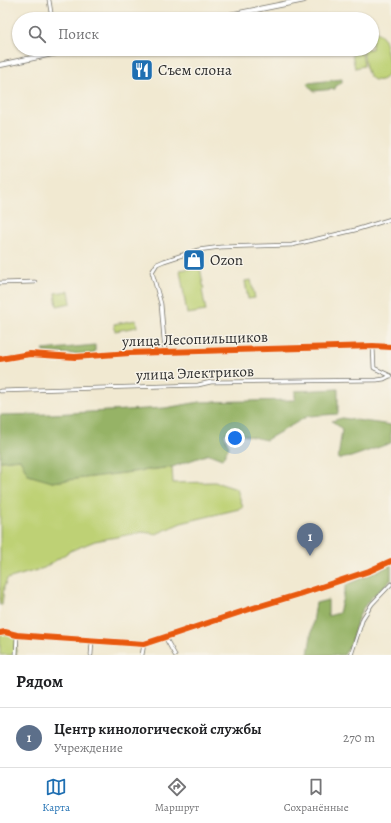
<!DOCTYPE html>
<html lang="ru">
<meta charset="utf-8">
<style>
body{margin:0;font-family:Alegreya,serif;background:#f6f6f6;color:#202124}
.you{position:absolute;left:235px;top:438px;width:14px;height:14px;margin:-10px;border:3px solid #fff;border-radius:50%;background:#1a73e8;box-shadow:0 0 0 6px #1a73e833}
.badge{display:grid;place-items:center;width:26px;height:26px;border-radius:50%;background:#1f6fb2;color:#fff;font-size:13px;font-weight:700}
.pin{position:absolute;translate:-50% -33px;filter:drop-shadow(0 1px 2px #0008)}
.pin::after{content:'';position:absolute;top:21px;width:14px;height:12px;background:inherit;clip-path:polygon(0 0,100% 0,50% 100%)}
.list{margin:0;padding:0;list-style:none}
h2{display:flex;justify-content:space-between;align-items:center;height:52px;margin:0;padding:0 16px;font-size:17px}
h2 small{font-size:13px;font-weight:400;color:#757577}
.list li{display:grid;grid-template-columns:26px 1fr auto;gap:12px;align-items:center;box-sizing:border-box;height:60px;padding:0 16px;border-top:1px solid #e0e0e0}
.list b{display:block;font-size:15px;white-space:nowrap}
.list p{margin:0;font-size:13px;white-space:nowrap;color:#757577}
.list em{font-size:13px;font-style:normal;color:#757577}
.icon{flex:none;width:22px;height:22px;fill:none;stroke:currentColor;stroke-width:2;stroke-linecap:round;stroke-linejoin:round}
.map{position:relative;flex:none;width:391px;height:655px;overflow:hidden}
.search{position:absolute;background:#fff;box-shadow:0 1px 3px #0004;left:12px;right:12px;top:12px;height:44px;display:flex;align-items:center;gap:10px;box-sizing:border-box;padding:0 14px;border-radius:22px;color:#757577;font-size:15px}
.sheet{height:112px;background:#fff}
nav{display:flex;justify-content:space-around;align-items:center;box-sizing:border-box;height:56px;border-top:1px solid #e0e0e0;background:#fff;font-size:11px;color:#757577}
nav a{display:grid;justify-items:center;gap:2px}
nav .on{color:#1f6fb2}
.map>svg:first-child{display:block}
.green{fill:#bed175;stroke:#747e50}
.forest{fill:#96b366;stroke:#606f48}
.lines{fill:none;stroke-linecap:round;stroke-linejoin:round}
.street-casing{stroke:#706e65;stroke-width:4.5}
.secondary-casing{stroke:#706e65;stroke-width:6}
.street{stroke:#fff;stroke-width:3}
.secondary{stroke:#fff;stroke-width:4.5}
.cycleway-casing{stroke:#f7f3e8;stroke-width:8}
.cycleway{stroke:#e8590c;stroke-width:6}
.labels{text-anchor:middle;stroke-width:3;stroke-linejoin:round;paint-order:stroke}
.poi-label{font-size:15px;fill:#2b2b2b;stroke:#f7f3e8;text-anchor:start}
.street-label{font-size:15px;fill:#2b2b2b;stroke:#f7f3e8}
</style>
<div class="map">
<svg width="391" height="655" viewBox="0 0 391 655">
<rect width="100%" height="100%" fill="#f7f3e8"/>
<filter id="ink" filterUnits="userSpaceOnUse"><feTurbulence type="fractalNoise" baseFrequency=".025" numOctaves="2"/><feDisplacementMap in="SourceGraphic" scale="8" xChannelSelector="R" yChannelSelector="G"/><feConvolveMatrix kernelMatrix="1 2 1 2 8 2 1 2 1" color-interpolation-filters="sRGB"/></filter>
<filter id="wash" filterUnits="userSpaceOnUse"><feTurbulence type="fractalNoise" baseFrequency=".012" numOctaves="4" result="noise"/><feDisplacementMap in="SourceGraphic" scale="16" xChannelSelector="R" yChannelSelector="G"/><feGaussianBlur stdDeviation="0.9" result="paint"/><feColorMatrix in="noise" values="0 0 0 0 0 0 0 0 0 0 0 0 0 0 0 0 0 1.4 0 .05"/><feComposite in="paint" operator="in"/></filter>
<g filter="url(#wash)">
<rect width="100%" height="100%" fill="#f1e9d1"/>
<g class="green">
<path d="M372,31C376,32 380,33 383,37C386,42 390,65 389,71C388,75 385,79 381,80C365,84 365,59 363,49H372Z"/>
<polygon points="362,53 364,66 355,68 352,54"/>
<polygon points="200,267 204,289 202,290 206,311 187,314 180,270"/>
<polygon points="251,280 255,298 248,299 245,281"/>
<polygon points="69,291 71,303 57,306 55,293"/>
<polygon points="136,320 137,327 115,331 114,324"/>
<polygon points="20,459 52,482 172,467 173,483 215,482 237,489 243,508 181,523 156,534 143,532 95,541 70,551 44,568 7,579 4,587 2,605 0,605 0,461"/>
<polygon points="0,633 17,635 16,655 0,655"/>
</g>
<g class="forest">
<polygon points="342,79 342,82 336,86 335,89 313,91 307,84 308,83"/>
<polygon points="95,345 95,352 93,354 73,354 43,352 43,350"/>
<polygon points="338,389 338,414 308,416 266,440 230,432 224,434 229,447 222,459 209,454 172,467 52,482 28,475 20,459 0,461 0,415 52,414 165,408 200,402 295,400 295,391"/>
<polygon points="342,418 391,425 391,443 351,457 338,459 342,429 332,421"/>
<polygon points="391,565 391,580 371,598 363,608 358,618 351,644 344,655 308,655 316,603 328,600 328,616 339,613 346,585"/>
</g>
</g>
<g filter="url(#ink)">
<g class="lines">
<g class="street-casing">
<g id="street">
<polyline points="49,0 52,19"/>
<polyline points="0,283 35,282"/>
<polyline points="373,346 374,368 391,376"/>
<polyline points="165,352 161,304 152,272 157,264 164,261 198,250 221,247 292,245 355,230 391,219"/>
<polyline points="0,359 30,354 75,357 130,353 373,346 391,347"/>
<polyline points="0,391 198,385 211,382 377,380 384,379 390,376"/>
<polyline points="0,633 5,632 17,635 42,637 144,644 250,609 300,594 369,571 391,561"/>
<polyline points="165,637 175,655"/>
<polyline points="16,655 17,635"/>
<polyline points="91,655 92,641"/>
<polyline points="142,655 144,644"/>
<polyline points="351,655 363,618 372,604 391,584"/>
</g>
</g>
<g class="secondary-casing">
<g id="secondary">
<polyline points="210,19 304,0"/>
<polyline points="0,65 75,49"/>
</g>
</g>
<use href="#street" class="street"/>
<use href="#secondary" class="secondary"/>
<g class="cycleway-casing">
<g id="cycleway">
<polyline points="0,359 30,354 75,357 130,353 373,346 391,347"/>
<polyline points="0,633 5,632 17,635 42,637 144,644 250,609 300,594 369,571 391,561"/>
</g>
</g>
<use href="#cycleway" class="cycleway"/>
</g>
</g>
<defs>
<g id="restaurant-square" transform="scale(1.15)"><rect x="-9" y="-9" width="18" height="18" rx="4" fill="#1f6fb2" stroke="#f7f3e8"/><path d="M-5-6h1v4h1v-4h1v4h1v-4h1v5L-1.5 .5V6h-2V.5L-5-1ZM5-6V6H3V1.5H1.5Q1.5-4 5-6Z" fill="#fff"/></g>
<g id="shop-square" transform="scale(1.15)"><rect x="-9" y="-9" width="18" height="18" rx="4" fill="#1f6fb2" stroke="#f7f3e8"/><path d="M-5-2.5h2.3a2.7 3.5 0 0 1 5.4 0H5L5.5 6h-11ZM-1.5-2.5h3a1.5 2.3 0 0 0-3 0Z" fill="#fff"/></g>
</defs>
<g fill-rule="evenodd">
<use href="#restaurant-square" x="142" y="70"/>
<use href="#shop-square" x="194" y="260"/>
</g>
<g class="labels">
<g class="poi-label">
<text x="158" y="75">Съем слона</text>
<text x="210" y="265">Ozon</text>
</g>
<g class="street-label">
<text transform="translate(195 339) rotate(-2)" y="5">улица Лесопильщиков</text>
<text transform="translate(195 373) rotate(-2)" y="5">улица Электриков</text>
</g>
</g>
</svg>
<div class="you"></div>
<div class="pin badge" style="left:310px;top:556px;background:#5c6f8a">1</div>
<div class="search"><svg class="icon" aria-label="search" viewBox="0 0 24 24"><circle cx="10" cy="10" r="6"/><path d="M15 15l6 6"/></svg>Поиск</div>
</div>
<section class="sheet">
<h2>Рядом<small></small></h2>
<ul class="list">
<li><span class="badge" style="background:#5c6f8a">1</span><div><b>Центр кинологической службы</b><p>Учреждение</p></div><em>270 m</em></li>
</ul>
</section>
<nav>
<a class="on"><svg class="icon" aria-label="map" viewBox="0 0 24 24"><path d="M3 6l6-2 6 2 6-2v14l-6 2-6-2-6 2zM9 4v14M15 6v14"/></svg>Карта</a>
<a><svg class="icon" aria-label="directions" viewBox="0 0 24 24"><path d="M12 3l9 9-9 9-9-9zM9 14v-3h6M13 9l2 2-2 2"/></svg>Маршрут</a>
<a><svg class="icon" aria-label="saved" viewBox="0 0 24 24"><path d="M7 4h10v16l-5-4-5 4z"/></svg>Сохранённые</a>
</nav>
